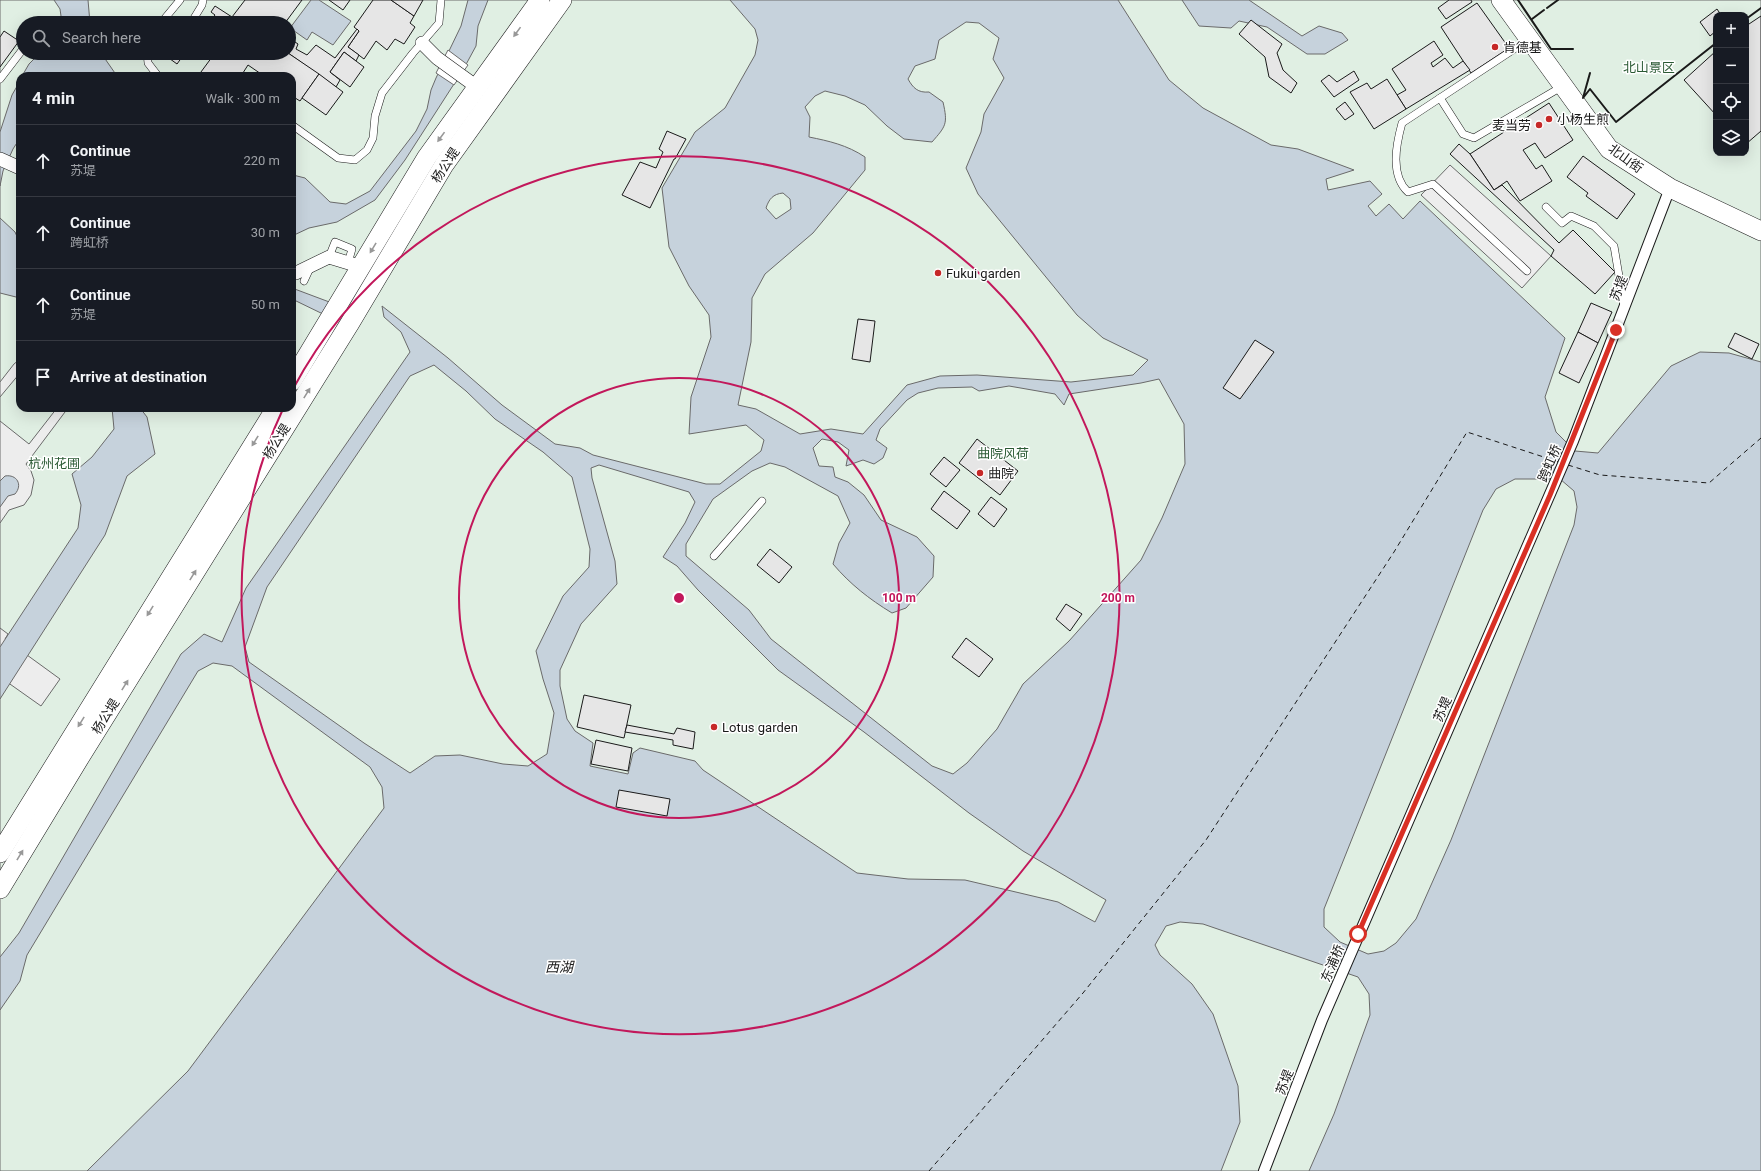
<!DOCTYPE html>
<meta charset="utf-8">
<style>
body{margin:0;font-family:Roboto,"Noto Sans SC",sans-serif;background:#242831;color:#f1f3f6}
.controls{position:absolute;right:12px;top:12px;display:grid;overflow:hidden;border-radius:8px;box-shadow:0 4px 16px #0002}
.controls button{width:36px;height:36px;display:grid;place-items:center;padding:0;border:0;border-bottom:1px solid #363941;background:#171b24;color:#f1f3f6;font:20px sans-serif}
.stop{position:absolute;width:12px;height:12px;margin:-9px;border:3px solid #d93025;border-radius:50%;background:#fff}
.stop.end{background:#d93025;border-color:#fff;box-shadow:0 1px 4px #0008}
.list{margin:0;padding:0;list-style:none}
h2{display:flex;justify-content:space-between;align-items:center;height:52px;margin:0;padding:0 16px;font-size:17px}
h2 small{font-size:13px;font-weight:400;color:#9ea1a6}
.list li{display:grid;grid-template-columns:26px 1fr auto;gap:12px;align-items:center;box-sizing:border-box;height:72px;padding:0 16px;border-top:1px solid #363941}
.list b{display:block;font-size:15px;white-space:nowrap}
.list p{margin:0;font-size:13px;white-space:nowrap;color:#9ea1a6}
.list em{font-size:13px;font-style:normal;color:#9ea1a6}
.icon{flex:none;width:22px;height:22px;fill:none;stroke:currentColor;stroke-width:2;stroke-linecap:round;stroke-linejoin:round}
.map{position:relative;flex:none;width:1761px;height:1171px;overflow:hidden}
.search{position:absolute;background:#171b24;box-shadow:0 4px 16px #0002;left:16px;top:16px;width:280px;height:44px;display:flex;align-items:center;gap:10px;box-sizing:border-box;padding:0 14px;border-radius:22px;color:#9ea1a6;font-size:15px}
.panel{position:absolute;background:#171b24;box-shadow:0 4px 16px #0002;left:16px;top:72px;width:280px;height:340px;border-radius:12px}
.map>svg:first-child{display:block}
.green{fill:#e0efe3;stroke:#6a6a6a;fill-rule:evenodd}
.parking{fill:#ededed;stroke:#6a6a6a}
.water{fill:#c6d2dc;stroke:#6a6a6a;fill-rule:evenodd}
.pier{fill:#fff;stroke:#6a6a6a}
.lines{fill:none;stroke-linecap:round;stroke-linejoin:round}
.ferry{stroke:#1a1a1a;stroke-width:1;stroke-dasharray:5 4;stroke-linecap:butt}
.building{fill:#e6e6e6;stroke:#1a1a1a}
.service-casing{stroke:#1a1a1a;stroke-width:8}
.pedestrian-casing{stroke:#1a1a1a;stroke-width:12}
.minor-casing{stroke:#1a1a1a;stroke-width:14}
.secondary-casing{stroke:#1a1a1a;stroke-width:20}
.service{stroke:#fff;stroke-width:7}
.pedestrian{stroke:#fff;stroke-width:10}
.minor{stroke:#fff;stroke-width:13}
.secondary{stroke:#fff;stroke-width:19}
.wall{stroke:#1a1a1a;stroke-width:2}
.oneway{fill:#989898}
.route{stroke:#d93025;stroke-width:5}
.ring{fill:none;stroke:#c2185b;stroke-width:2}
.poi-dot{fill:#c62828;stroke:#fff;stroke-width:1.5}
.labels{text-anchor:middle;stroke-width:3;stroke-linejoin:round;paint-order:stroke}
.poi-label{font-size:13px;fill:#1a1a1a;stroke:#fff;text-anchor:start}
.park-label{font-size:13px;fill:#2b5a34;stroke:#fff}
.street-label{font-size:13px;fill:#1a1a1a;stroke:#fff}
.water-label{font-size:14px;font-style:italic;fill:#1a1a1a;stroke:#fff}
.centre{fill:#c2185b;stroke:#fff;stroke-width:2}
.ring-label{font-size:12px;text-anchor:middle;font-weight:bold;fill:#c2185b;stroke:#fff;stroke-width:3;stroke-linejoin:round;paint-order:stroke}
</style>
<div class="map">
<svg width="1761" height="1171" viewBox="0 0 1761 1171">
<rect width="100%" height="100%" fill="#fff"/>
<path class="green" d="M0,0H1761V1171H0ZM1716,15H1746V153H1716ZM23,23H289V53H23ZM20,76H292V408H20Z"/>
<g class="parking">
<polygon points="1450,165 1551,256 1522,288 1421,195"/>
<polygon points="20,359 20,373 0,397 0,382 14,364"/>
<polygon points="57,408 68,408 26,464 31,471 34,480 31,495 24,505 9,510 0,523 0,421 29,444"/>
<polygon points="0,628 8,634 5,639 60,679 41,706 0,677"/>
</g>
<g class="water">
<polygon points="54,0 88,0 90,23 62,23 60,9"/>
<polygon points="311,0 319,0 351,21 333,45 312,32 307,40 290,28"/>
<polygon points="468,0 488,0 478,26 476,46 463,70 405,160 375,200 337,222 309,228 292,236 293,175 305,178 330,202 346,204 370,191 416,131 427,109 431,90 436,78 461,26"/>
<path d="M730,0H1118L1169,80L1203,108L1271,145L1298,149L1354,170L1326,179L1328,190L1370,181L1382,194L1368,206L1376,216L1389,204L1403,219L1420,201L1565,338L1545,397L1556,432L1575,451L1598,453L1671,366L1700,352L1729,353L1761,362V1171H1309L1334,1114L1370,1015L1369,994L1358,977L1203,924L1180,922L1166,926L1155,945L1160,955L1192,984L1213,1014L1238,1086L1240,1122L1221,1171H87L188,1071L384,808L382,787L370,767L232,666L213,663L198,671L27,955L20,981L0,1010V957L19,933L181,654L204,634L222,642L246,588L410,352L401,332L384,317L382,306L448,358L502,405L555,444L580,448L593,455L706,484H720L761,451L764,440L746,425L689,434L691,397L711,337L709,315L689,286L669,247L662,188L695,132L725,108L755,55L758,40L755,29ZM966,22L979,23L999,38L993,59L1004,78L984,114L981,132L966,168L978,194L1077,315L1103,338L1148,360L1133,375L1071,382L977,375L940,376L907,385L863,434L831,429L800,434L756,409L738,405L751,342L752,298L765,274L813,233L865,170V157C847,145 829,141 809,137L810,117L805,107L815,96L825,91L845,96L865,105L887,126L904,139L932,142C946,126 948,124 943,102L929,92C918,93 913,88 908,79L915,66L935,59L939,40ZM783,193L790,199L791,209L776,219L766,208C769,199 773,194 783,193ZM434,365L466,391L495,419L543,452L572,477L590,549L589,567L563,596L536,651L543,679L554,713L547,754L528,766L503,764L460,755L435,756L410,773L364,743L249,662L245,647L267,587L410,376ZM1159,379L1184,424L1185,464L1162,518L1141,560L1069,641L1023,684L997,729L967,763L953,774L932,766L771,639L749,610L686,556V544L713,499L752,471L770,463L785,467L838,496L850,523L839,543L833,564C850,584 869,599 892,613L906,608L933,577L934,556L917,537L881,520L864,495L848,482L835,477L833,467L819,466L813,448L822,439L838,442L849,450L846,466L863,460L874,464L883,458L887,448L876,440L880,429L907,400L918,393L938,388L972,387L979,391L1009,386L1055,394L1064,405L1069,394L1141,383ZM599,465L689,492L695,502L685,523L663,557L677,566L698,590L778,670L864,732L969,813L1023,851L1106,900L1095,922L1058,902L965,880L908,879L857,873L703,770L695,761L640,748L633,753L628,774L590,766L593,743L575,731L567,719L560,686V670L581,624L617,584L615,561L592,478L591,468ZM1515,479H1560L1574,491L1577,507L1574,525L1451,840L1416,919L1396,943L1384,951L1368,954L1340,942L1324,927V909L1483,510L1496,489Z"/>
<polygon points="1182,0 1249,0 1302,36 1319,26 1342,33 1348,40 1325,54 1307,54 1267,27 1239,21 1231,28 1199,26"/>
<polygon points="40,53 101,53 117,76 99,76 96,74 84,76 22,76 29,64"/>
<polygon points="20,81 20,138 13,149 3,171 0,186 0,132 12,95"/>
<polygon points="0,218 15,232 20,243 20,298 0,293"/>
<polygon points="292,288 332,303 325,315 292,299"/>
<polygon points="112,408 140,408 147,417 155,454 127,476 105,535 0,699 0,647 78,528 81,505 72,474 92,457 114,429"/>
<path d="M5,476C17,474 23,485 15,494L8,496L0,507V481Z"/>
</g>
<polygon class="pier" points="448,50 468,65 454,85 436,73"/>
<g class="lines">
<g class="ferry">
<polyline points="1568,465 1600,475 1709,483 1761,438"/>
<polyline points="929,1171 1083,993 1206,840 1394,552 1467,432 1559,462"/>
</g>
</g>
<g class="building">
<polygon points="245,0 302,0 285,23 246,23 244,21 242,23 226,23 222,20 220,23 209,23 215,15 211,12 215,6 232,17"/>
<polygon points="329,0 350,0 343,10"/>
<polygon points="373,0 391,0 414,16 410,23 415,27 404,44 395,39 387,50 376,41 364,59 348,47 359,31 354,27"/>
<polygon points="391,0 423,0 414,16"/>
<polygon points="1449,0 1471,0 1472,2 1446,19 1438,8"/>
<polygon points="1477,3 1509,48 1471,73 1441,27"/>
<polygon points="1717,9 1721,15 1716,15 1716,31 1710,36 1700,22"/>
<polygon points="1761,16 1761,131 1746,144 1746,26"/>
<polygon points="1251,20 1282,44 1277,53 1283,70 1297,83 1291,93 1269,77 1265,57 1239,34"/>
<polygon points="357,29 359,31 348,47 359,55 356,61 344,52 330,72 340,80 336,87 288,53 289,38 298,44 296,49 307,55 316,45 335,58"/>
<polygon points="4,31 19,41 0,67 0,37"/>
<polygon points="1434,41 1443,55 1431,63 1433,67 1445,58 1453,68 1463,61 1470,70 1406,109 1397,95 1406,90 1392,69"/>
<polygon points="1716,51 1716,115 1684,80"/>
<polygon points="344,52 364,67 350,87 330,72"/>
<polygon points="162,53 185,53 177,64"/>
<polygon points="215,53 288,53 319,74 300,101 292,96 292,76 264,76 248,65 241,76 198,76"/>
<polygon points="1354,71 1359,80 1334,97 1321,81 1329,75 1337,82"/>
<polygon points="319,74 343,92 326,115 302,98"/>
<polygon points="1387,79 1406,109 1374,129 1350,92 1367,83 1371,89"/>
<polygon points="1345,102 1354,114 1345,120 1336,109"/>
<polygon points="1549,103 1573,140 1545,158 1535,143 1523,150 1536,169 1542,165 1552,181 1520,201 1507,181 1494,190 1470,154"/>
<polygon points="667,131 686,139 675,159 674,159 650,208 622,195 640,162 656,168 663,152 659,149"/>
<polygon points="1459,144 1470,154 1494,190 1502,185 1559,243 1573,230 1615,272 1595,294 1551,256 1554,250 1450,154"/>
<polygon points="1583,156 1635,194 1617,219 1586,196 1588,193 1567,177"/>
<polygon points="1591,303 1612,312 1598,343 1578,332"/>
<polygon points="858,319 875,321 870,362 852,359"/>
<polygon points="1578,332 1598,343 1579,383 1559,373"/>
<polygon points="1735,333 1759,344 1752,359 1728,347"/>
<polygon points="1255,340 1274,352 1240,399 1223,388"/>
<polygon points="977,439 1018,471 1000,495 959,463"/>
<polygon points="944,457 960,470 946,487 930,474"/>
<polygon points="944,491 970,511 957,529 931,509"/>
<polygon points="991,497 1007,509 994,527 978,514"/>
<polygon points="770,549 792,567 779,583 757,565"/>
<polygon points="1066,604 1082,614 1070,631 1056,619"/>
<polygon points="966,638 993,659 979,677 952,657"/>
<polygon points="584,695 631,705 624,738 577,727"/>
<polygon points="627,725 674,734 677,728 695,732 693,749 673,745 673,740 625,732"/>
<polygon points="596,740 632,748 628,771 591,764"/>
<polygon points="619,790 670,799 667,816 616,807"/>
</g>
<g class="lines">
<g class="service-casing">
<g id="service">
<polyline points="161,23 180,0"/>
<polyline points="191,23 202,5 203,0"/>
<polyline points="147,53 148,63 158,76"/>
<polyline points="0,79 23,49"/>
<polyline points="1440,98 1528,40"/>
<polyline points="292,125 338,158 355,160 367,150 373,138 375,116 382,93 413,53 439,23 441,0"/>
<polyline points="1546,207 1562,223 1571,216 1594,226 1614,246 1624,306"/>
<polyline points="329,257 335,242 352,249 348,263"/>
<path d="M1527,271L1433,184L1408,192C1390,175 1396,145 1402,123L1440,98L1463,134L1474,138L1563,86"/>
<polyline points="304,281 310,268"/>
<polyline points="714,556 762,501"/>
</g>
</g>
<g class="pedestrian-casing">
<polyline id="pedestrian" points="1264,1171 1322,1020 1573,441 1670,188"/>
</g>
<g class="minor-casing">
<g id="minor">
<polyline points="422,43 437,58 477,87"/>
<polyline points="0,159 20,168"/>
<polyline points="292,271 296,273 329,257 362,267"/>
</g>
</g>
<g class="secondary-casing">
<g id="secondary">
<polyline points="1501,0 1609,149 1670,188 1761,231"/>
<polyline points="292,381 427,157 540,0"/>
<polyline points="0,853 276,408"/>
<polyline points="0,889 80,757 350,323 444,165 562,0"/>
</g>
</g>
<use href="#service" class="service"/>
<use href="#pedestrian" class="pedestrian"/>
<use href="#minor" class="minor"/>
<use href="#secondary" class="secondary"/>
<g class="wall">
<polyline points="1518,0 1551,49 1573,49"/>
<polyline points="1547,8 1558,0"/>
<polyline points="1532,19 1544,10"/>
<polyline points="1746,19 1761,8"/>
<polyline points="1590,73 1583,98 1590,89 1616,122 1716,43"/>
</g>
</g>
<defs><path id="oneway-solid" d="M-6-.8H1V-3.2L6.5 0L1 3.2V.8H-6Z"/></defs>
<g class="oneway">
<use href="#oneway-solid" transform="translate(517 32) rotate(126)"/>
<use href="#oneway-solid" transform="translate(441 137) rotate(126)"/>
<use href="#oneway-solid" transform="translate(373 248) rotate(121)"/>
<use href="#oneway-solid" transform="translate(307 393) rotate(-58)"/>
<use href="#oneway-solid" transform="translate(255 441) rotate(122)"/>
<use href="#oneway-solid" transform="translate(193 575) rotate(-58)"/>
<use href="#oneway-solid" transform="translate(150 611) rotate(122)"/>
<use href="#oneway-solid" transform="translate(125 685) rotate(-58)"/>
<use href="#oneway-solid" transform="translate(81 722) rotate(122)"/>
<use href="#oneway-solid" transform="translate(20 855) rotate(-59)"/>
</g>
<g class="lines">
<polyline class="route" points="1358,934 1550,495 1616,330"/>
</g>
<g class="ring">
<circle cx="679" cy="598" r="220"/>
<path d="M293 389A439 439 0 1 1 283 409"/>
</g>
<g class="poi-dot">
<circle cx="1495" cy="47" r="4"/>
<circle cx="1549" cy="119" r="4"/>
<circle cx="1539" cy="125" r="4"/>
<circle cx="938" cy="273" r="4"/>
<circle cx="980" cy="473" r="4"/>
<circle cx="714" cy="727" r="4"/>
</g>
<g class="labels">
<g class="poi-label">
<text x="1503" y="52">肯德基</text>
<text x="1557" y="124">小杨生煎</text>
<text x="1531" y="130" text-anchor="end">麦当劳</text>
<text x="946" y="278">Fukui garden</text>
<text x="988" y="478">曲院</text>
<text x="722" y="732">Lotus garden</text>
</g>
<g class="park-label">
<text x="1649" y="72">北山景区</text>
<text x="1003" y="458">曲院风荷</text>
<text x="54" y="468">杭州花圃</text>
</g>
<g class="street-label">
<text transform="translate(1626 158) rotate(36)" y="5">北山街</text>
<text transform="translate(445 165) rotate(-57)" y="5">杨公堤</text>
<text transform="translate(1618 288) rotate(-69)" y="5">苏堤</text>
<text transform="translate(276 441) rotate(-58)" y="5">杨公堤</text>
<text transform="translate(1549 463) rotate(-67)" y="5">跨虹桥</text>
<text transform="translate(1442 709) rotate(-66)" y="5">苏堤</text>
<text transform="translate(105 716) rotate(-58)" y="5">杨公堤</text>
<text transform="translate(1332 963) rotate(-67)" y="5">东浦桥</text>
<text transform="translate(1284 1082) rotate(-69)" y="5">苏堤</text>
</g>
<g class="water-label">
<text x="559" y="972">西湖</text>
</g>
</g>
<circle cx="679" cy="598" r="6" class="centre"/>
<g class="ring-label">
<text x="899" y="602">100 m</text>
<text x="1118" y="602">200 m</text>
</g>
</svg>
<div class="controls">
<button>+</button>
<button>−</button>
<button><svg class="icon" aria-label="locate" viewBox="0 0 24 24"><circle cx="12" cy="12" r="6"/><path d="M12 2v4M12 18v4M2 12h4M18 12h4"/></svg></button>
<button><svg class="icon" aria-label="layers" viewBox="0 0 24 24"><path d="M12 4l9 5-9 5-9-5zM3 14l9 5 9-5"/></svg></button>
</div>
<div class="stop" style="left:1358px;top:934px"></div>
<div class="stop end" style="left:1616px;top:330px"></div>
<div class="search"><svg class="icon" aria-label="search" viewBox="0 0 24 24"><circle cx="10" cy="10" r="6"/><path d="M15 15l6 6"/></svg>Search here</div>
<section class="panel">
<h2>4 min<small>Walk · 300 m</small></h2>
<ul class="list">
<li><svg class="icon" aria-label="ahead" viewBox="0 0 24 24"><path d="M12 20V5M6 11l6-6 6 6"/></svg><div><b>Continue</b><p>苏堤</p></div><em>220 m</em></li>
<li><svg class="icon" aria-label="ahead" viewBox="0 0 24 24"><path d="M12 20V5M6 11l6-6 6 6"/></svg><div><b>Continue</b><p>跨虹桥</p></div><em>30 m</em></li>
<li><svg class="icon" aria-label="ahead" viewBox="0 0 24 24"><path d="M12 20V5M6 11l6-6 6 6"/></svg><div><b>Continue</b><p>苏堤</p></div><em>50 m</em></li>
<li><svg class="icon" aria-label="arrive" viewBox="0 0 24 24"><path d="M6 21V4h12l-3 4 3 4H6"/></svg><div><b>Arrive at destination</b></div></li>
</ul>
</section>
</div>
